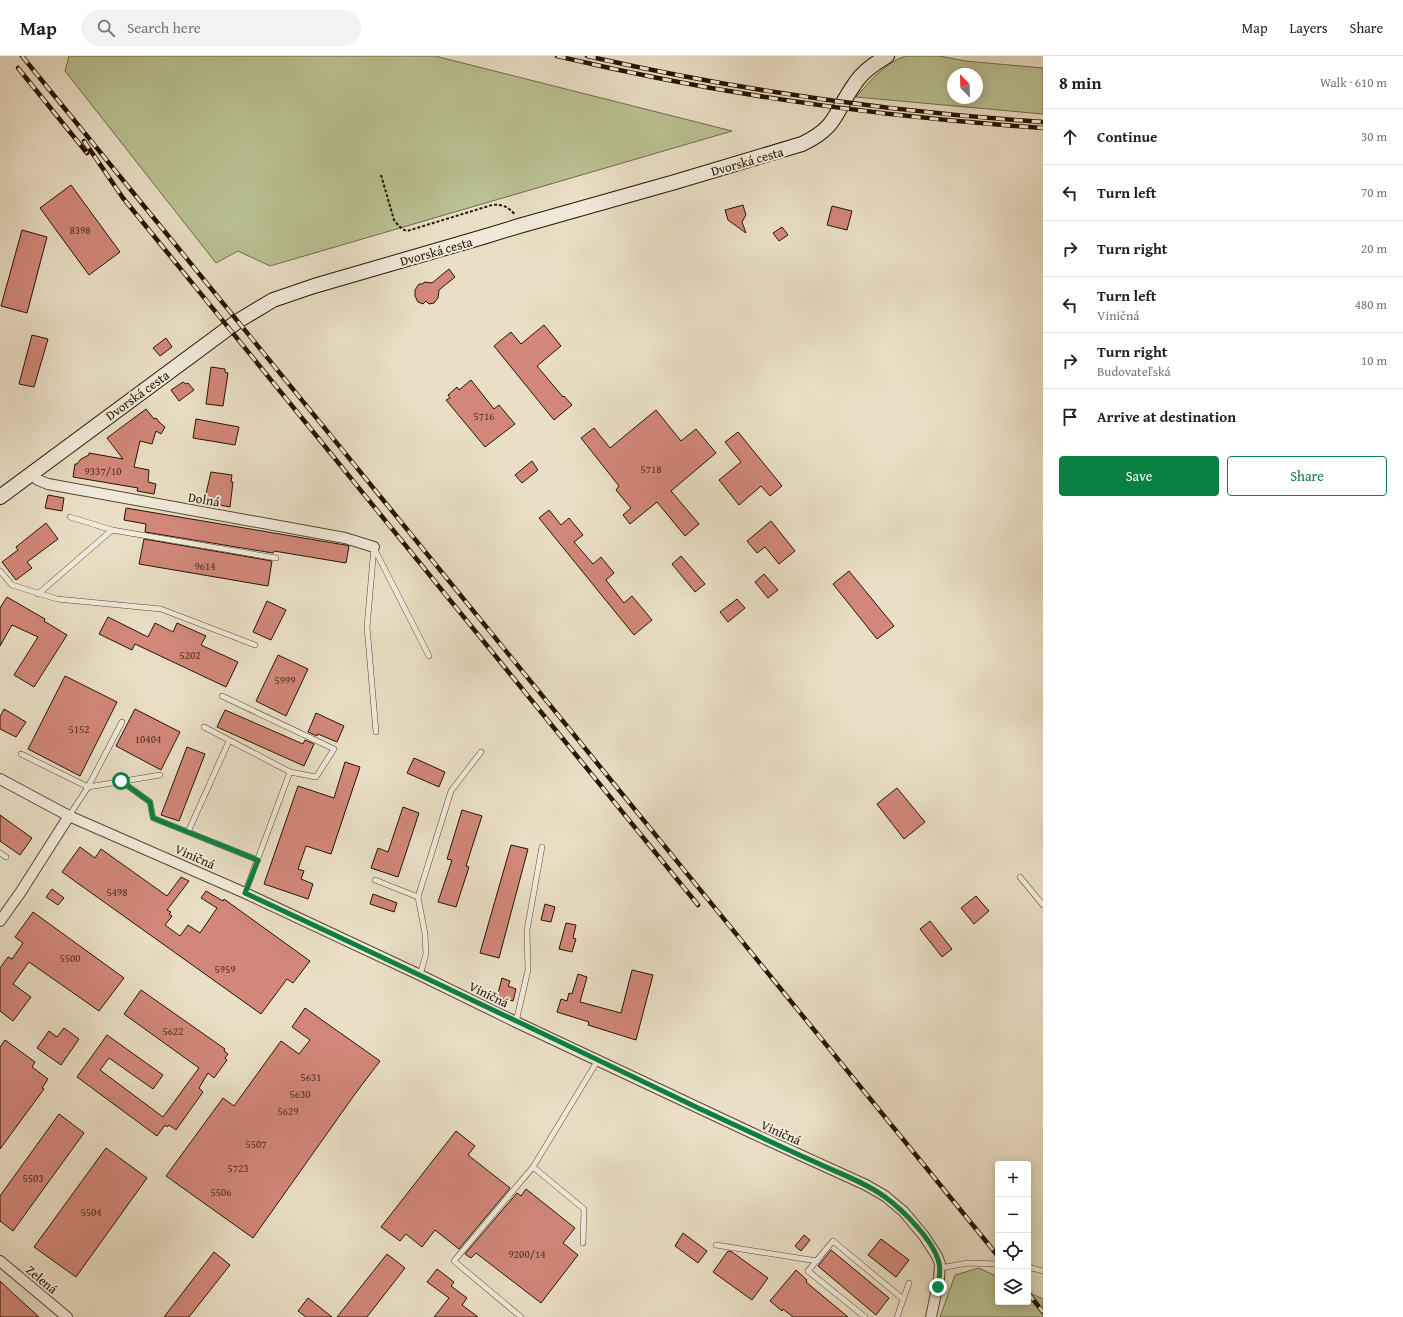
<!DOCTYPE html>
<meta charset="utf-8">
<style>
body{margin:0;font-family:"Gentium Book Plus",serif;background:#f2f2f2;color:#222}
.controls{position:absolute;right:12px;bottom:12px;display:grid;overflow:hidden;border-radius:4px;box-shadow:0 2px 10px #0003}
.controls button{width:36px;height:36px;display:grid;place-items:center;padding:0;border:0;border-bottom:1px solid #e0e0e0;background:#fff;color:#222;font:20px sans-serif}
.compass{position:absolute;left:947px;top:12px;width:36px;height:36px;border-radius:50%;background:#fff;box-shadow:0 2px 10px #0003;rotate:337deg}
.stop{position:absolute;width:12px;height:12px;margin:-9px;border:3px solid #0b8043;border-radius:50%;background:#fff}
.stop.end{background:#0b8043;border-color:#fff;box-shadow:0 1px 4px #0008}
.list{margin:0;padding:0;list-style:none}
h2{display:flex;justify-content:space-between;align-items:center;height:52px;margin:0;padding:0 16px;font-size:17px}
h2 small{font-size:13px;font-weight:400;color:#767676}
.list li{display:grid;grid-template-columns:26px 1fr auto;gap:12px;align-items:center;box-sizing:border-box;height:56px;padding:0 16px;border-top:1px solid #e0e0e0}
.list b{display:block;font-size:15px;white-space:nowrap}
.list p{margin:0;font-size:13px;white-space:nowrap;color:#767676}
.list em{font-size:13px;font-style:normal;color:#767676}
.actions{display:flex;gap:8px;padding:12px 16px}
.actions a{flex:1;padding:9px 0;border:1px solid #0b8043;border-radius:4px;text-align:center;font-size:14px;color:#0b8043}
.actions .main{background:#0b8043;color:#fff}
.icon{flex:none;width:22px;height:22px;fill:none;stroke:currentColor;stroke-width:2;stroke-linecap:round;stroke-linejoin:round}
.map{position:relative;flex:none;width:1043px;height:1261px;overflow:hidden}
header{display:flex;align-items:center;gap:24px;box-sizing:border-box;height:56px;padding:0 20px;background:#fff;border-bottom:1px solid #e0e0e0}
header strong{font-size:19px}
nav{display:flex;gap:22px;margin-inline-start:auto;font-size:14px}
.search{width:280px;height:36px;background:#f2f2f2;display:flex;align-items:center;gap:10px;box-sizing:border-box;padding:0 14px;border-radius:22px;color:#767676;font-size:15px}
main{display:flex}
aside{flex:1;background:#fff}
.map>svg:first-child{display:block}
.green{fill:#bac193;stroke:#706b4a;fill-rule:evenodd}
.building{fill:#d2877a;stroke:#251500}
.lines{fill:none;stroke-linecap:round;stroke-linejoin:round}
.lane-casing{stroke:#564832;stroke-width:6}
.street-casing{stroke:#564832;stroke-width:12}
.secondary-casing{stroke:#251500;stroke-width:16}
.path{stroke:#251500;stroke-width:2;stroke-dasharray:3 2;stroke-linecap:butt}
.lane{stroke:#f1eada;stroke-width:5}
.street{stroke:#f1eada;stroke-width:10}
.secondary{stroke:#f1eada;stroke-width:14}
.rail-casing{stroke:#251500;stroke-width:4.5}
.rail{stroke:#f1eada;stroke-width:3;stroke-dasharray:9;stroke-linecap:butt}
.route{stroke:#0b8043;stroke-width:5}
.labels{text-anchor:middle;stroke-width:4;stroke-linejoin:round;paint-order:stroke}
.number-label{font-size:11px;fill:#50321e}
.street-label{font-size:13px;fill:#251500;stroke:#f1eada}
</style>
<header>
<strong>Map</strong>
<div class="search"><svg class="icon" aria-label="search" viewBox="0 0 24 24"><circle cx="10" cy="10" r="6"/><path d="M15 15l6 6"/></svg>Search here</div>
<nav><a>Map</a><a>Layers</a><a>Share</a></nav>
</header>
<main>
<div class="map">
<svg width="1043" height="1261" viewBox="0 0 1043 1261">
<rect width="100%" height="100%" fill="#eadfc6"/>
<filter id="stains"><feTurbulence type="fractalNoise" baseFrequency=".005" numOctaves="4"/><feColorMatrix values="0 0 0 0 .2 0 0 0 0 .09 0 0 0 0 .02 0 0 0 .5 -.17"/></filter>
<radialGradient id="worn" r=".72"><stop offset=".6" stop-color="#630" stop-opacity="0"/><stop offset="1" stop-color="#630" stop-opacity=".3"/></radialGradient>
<g class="green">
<polygon points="69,0 435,0 732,75 270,210 238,195 216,207 65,15"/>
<path d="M906,0H939L965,5L1043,12V58L856,41C870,25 886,6 906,0ZM953,18H977V42H953Z"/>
<polygon points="979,1212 998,1221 998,1246 1028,1246 1028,1236 1043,1243 1043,1261 940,1261 955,1219"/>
</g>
<g class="building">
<polygon points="71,129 120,196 89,219 40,152"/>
<polygon points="743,149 746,159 742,166 746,177 728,164 725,154"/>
<polygon points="832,150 852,155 847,174 827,169"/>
<polygon points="782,171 788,179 779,185 773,177"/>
<polygon points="22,174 47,181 27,257 1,250"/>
<polygon points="449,213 455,221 439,234 438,242 434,247 429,248 426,245 423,248 418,246 415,240 415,234 419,228 422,228 425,226 432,227"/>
<polygon points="544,269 561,290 537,310 563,341 564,340 572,349 554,364 494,290 511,276 521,288"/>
<polygon points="32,279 48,283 34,331 19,328"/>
<polygon points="166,282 172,291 160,300 153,292"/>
<polygon points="211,311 225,313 225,316 228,317 223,350 206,348"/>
<polygon points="471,324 494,353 499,349 515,368 485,391 446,344 450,342 448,339 457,331 459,334"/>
<polygon points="183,326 186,328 188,327 194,334 179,345 171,334"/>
<polygon points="146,353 154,363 156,362 160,367 165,371 161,378 156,375 152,388 140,385 134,411 149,414 148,426 156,428 154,438 137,435 138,432 73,421 75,408 77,408 81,403 89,399 89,397 123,403 107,382"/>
<polygon points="656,354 681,385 696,373 716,397 671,435 699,468 685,480 657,446 630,468 623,459 631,452 616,434 619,430 581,382 594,372 610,392"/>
<polygon points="196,363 239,371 235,389 193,382"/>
<polygon points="738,376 782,430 770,440 761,430 739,449 719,424 741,406 725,386"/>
<polygon points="532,405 538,414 522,427 515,419"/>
<polygon points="211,416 232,419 231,426 233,426 230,451 204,446"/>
<polygon points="48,439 64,442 62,455 45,452"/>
<polygon points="126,452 345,489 349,490 346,507 274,495 273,497 145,476 146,468 124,464"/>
<polygon points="549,454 561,469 569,462 583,479 574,486 593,508 601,501 614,517 606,524 624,547 632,540 652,564 634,579 539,462"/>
<polygon points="771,465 795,495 779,508 765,491 757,497 747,485"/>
<polygon points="46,467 58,483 27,506 32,512 16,524 2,506 18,494 16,491"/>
<polygon points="144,483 272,505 268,530 139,508"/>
<polygon points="681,500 705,528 695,536 672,508"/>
<polygon points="849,515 894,570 877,583 833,528"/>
<polygon points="764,518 778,534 768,542 755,526"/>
<polygon points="7,541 45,563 44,565 67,579 34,631 14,619 38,581 12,569 0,590 0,552"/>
<polygon points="737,543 745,552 728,566 720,556"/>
<polygon points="267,545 286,554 271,584 253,576"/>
<polygon points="108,561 148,581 155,567 173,576 177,567 206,580 201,589 238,606 226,631 135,588 132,594 99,578"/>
<polygon points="278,599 308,613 286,660 256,645"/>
<polygon points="65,620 117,646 80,720 28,693"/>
<polygon points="4,653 26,666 16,681 0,673 0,661"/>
<polygon points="135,653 180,676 161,714 116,690"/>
<polygon points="225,654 303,688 305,684 314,688 304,710 217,671"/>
<polygon points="316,657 344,670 337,686 318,678 317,680 308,676"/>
<polygon points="187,691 205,698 179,765 161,759"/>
<polygon points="414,702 445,716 439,731 407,717"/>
<polygon points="345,706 360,711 331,798 306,790 298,813 304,815 301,823 313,828 308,843 264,828 298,730 334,742"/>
<polygon points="897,732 925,766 904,783 877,748"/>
<polygon points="403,751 419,757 398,821 371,812 378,792 388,796"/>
<polygon points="462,754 482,760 466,810 469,811 456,851 438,846 452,804 447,803"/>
<polygon points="0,759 32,782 20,799 0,785"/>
<polygon points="511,789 528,793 499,902 480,897"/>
<polygon points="80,791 95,802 101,793 167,840 181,821 189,825 167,854 171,856 169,858 172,860 165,869 180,880 188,869 200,877 217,852 201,842 206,835 223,845 224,843 310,905 293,927 287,923 261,958 62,816"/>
<polygon points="52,833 64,842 58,849 46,841"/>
<polygon points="373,838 397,847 394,856 370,848"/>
<polygon points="976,840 989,855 974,868 961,852"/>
<polygon points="545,848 555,851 551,866 541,864"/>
<polygon points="33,856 124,922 99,955 29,906 13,928 31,941 13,965 0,955 0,912 8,901 12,903 23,887 15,881"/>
<polygon points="930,865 952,893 942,901 920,873"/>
<polygon points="566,867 576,869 573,882 576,883 572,896 559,893"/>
<polygon points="632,914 653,919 636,984 588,969 589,966 557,956 561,943 567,945 569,937 572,938 578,918 587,921 580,946 621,957"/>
<polygon points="502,922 510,925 508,930 516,933 513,945 497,941"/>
<polygon points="141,934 225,993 224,995 228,998 225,1002 227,1004 214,1022 208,1017 199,1032 203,1036 176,1074 169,1069 167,1071 165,1069 157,1080 77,1021 107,979 163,1019 153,1033 109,1002 100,1014 163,1061 199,1012 124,958"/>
<polygon points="305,952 380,1005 355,1038 253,1182 166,1120 223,1042 234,1050 281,985 299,998 310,984 292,971"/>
<polygon points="64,972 79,983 61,1009 37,992 49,975 57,981"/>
<polygon points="5,984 35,1006 32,1011 48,1023 42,1032 44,1033 0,1093 0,991"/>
<polygon points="59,1058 84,1077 13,1175 0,1165 0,1140"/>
<polygon points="456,1075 475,1090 468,1099 510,1132 459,1193 435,1174 422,1191 406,1178 400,1185 381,1171"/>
<polygon points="106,1092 147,1122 76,1221 34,1191"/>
<polygon points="526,1133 575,1172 563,1187 578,1199 541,1247 476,1197 471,1202 465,1198 517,1137 521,1140"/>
<polygon points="683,1177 707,1195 698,1207 675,1190"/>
<polygon points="804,1179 810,1184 801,1195 795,1190"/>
<polygon points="881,1183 909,1204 896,1221 868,1199"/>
<polygon points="831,1194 889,1242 876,1259 818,1210"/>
<polygon points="728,1195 732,1196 768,1222 752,1244 713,1216"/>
<polygon points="214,1196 230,1209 189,1261 164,1261"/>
<polygon points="387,1198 405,1212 370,1257 367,1261 337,1261"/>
<polygon points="437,1213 454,1226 451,1230 467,1242 462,1249 478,1261 434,1261 449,1242 427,1226"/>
<polygon points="796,1214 807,1224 806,1226 848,1261 793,1261 783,1253 782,1255 770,1245"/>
<polygon points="0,1225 16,1240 39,1261 0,1261"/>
<polygon points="308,1242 332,1261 306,1261 298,1255"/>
</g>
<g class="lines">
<g class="lane-casing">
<g id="lane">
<polyline points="70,461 112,474 276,502"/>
<polyline points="374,491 367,571 376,676"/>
<polyline points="374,492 429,600"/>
<polyline points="0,515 12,529 57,543 161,553 255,589"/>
<polyline points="38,538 112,474"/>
<polyline points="222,640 334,693 316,721 290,716 245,837"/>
<polyline points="122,666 88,731 160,719"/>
<polyline points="204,671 290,716"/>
<polyline points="21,698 88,731 69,760"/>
<polyline points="121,725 150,746 153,762 258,804"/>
<polyline points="188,776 229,685"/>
<polyline points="0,797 6,801"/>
<polyline points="1020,821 1043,849"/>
<polyline points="375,824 418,841 425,878 426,898 420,919"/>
<polyline points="418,841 451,735 481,696"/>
<polyline points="516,966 528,914 527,874 542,791"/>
<polyline points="533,1111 584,1153 583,1187"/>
<polyline points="716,1189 817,1205"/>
<polyline points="1028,1211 1043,1215"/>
<polyline points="940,1212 968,1207 998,1208"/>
<polyline points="521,1261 454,1205 533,1111 598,1004"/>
<polyline points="865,1261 808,1215 833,1185 903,1243"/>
<polyline points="897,1261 909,1227"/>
</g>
</g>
<g class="street-casing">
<g id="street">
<polyline points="30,418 38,424 48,428 345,482 374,491"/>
<polyline points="0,723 69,760 245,837 420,919 516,966 752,1077 866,1129 885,1140 904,1156 924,1180 937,1200 940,1208 939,1223 931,1261"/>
<polyline points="0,865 20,837 69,760"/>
<polyline points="0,1205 67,1261"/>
</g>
</g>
<g class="secondary-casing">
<path id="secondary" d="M0,441L238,265L273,244L314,230L483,181L519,170L675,126L802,88C838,71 834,57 854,29C862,16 874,8 887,0"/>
</g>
<path class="path" d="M381,119L394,164C398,169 401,173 407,175L492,149C502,148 509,151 515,159"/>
<use href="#lane" class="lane"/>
<use href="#street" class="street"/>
<use href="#secondary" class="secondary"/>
<g class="rail-casing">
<g id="rail">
<polyline points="22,0 998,1200"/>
<path d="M557,0C716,38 880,61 1043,72"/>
<path d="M587,0C737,34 890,56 1043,66"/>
<polyline points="18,12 87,97"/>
<polyline points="84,85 123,142 698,849"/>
<polyline points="1028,1237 1043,1256"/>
</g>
</g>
<use href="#rail" class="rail"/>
</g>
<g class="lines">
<path class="route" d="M121,725L150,746L153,762L258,804L245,837C396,907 546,979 696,1051C735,1069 775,1088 815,1106C838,1117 865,1126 885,1141C903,1154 934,1185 939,1207C941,1215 939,1223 938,1231"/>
</g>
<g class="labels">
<g class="number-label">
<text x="80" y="178">8398</text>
<text x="484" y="364">5716</text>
<text x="651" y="417">5718</text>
<text x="103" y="419">9337/10</text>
<text x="205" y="514">9614</text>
<text x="190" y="603">5202</text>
<text x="285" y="628">5999</text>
<text x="79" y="677">5152</text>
<text x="148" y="687">10404</text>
<text x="117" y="840">5498</text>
<text x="70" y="906">5500</text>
<text x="225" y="917">5959</text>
<text x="173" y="979">5622</text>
<text x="311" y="1025">5631</text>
<text x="300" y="1042">5630</text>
<text x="288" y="1059">5629</text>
<text x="256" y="1092">5507</text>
<text x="238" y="1116">5723</text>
<text x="33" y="1126">5503</text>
<text x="221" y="1140">5506</text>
<text x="91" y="1160">5504</text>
<text x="527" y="1202">9200/14</text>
</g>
<g class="street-label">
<text transform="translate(747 105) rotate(-16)" y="5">Dvorská cesta</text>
<text transform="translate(436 195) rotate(-16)" y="5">Dvorská cesta</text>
<text transform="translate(137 339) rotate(-36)" y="5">Dvorská cesta</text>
<text transform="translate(204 443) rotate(10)" y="5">Dolná</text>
<text transform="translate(195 800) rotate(24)" y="5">Viničná</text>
<text transform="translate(489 938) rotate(26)" y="5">Viničná</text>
<text transform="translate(781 1076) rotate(24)" y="5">Viničná</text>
<text transform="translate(42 1223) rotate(40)" y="5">Zelená</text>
</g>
</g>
<rect width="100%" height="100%" filter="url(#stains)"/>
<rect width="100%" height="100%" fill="url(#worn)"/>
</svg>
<div class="controls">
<button>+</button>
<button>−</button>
<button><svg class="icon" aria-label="locate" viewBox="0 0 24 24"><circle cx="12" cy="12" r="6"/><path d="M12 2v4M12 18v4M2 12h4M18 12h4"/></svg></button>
<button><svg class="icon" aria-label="layers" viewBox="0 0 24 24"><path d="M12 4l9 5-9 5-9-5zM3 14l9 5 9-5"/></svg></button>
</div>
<svg class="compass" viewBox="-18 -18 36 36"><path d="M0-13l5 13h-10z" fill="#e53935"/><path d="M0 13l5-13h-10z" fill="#767676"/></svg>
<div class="stop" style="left:121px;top:725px"></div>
<div class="stop end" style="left:938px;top:1231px"></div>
</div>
<aside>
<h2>8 min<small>Walk · 610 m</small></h2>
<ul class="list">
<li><svg class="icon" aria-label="ahead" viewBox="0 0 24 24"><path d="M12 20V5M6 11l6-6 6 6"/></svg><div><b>Continue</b></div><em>30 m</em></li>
<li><svg class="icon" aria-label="left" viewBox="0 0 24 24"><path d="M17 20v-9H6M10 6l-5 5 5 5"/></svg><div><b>Turn left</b></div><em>70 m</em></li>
<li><svg class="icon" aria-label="right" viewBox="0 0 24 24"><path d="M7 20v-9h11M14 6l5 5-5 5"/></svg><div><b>Turn right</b></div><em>20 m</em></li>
<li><svg class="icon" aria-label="left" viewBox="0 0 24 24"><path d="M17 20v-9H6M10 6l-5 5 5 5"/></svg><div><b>Turn left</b><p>Viničná</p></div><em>480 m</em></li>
<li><svg class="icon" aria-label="right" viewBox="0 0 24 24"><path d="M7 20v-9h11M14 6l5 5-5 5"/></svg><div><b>Turn right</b><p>Budovateľská</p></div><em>10 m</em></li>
<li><svg class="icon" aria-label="arrive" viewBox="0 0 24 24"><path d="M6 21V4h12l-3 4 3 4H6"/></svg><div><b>Arrive at destination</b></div></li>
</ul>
<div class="actions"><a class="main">Save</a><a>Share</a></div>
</aside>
</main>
